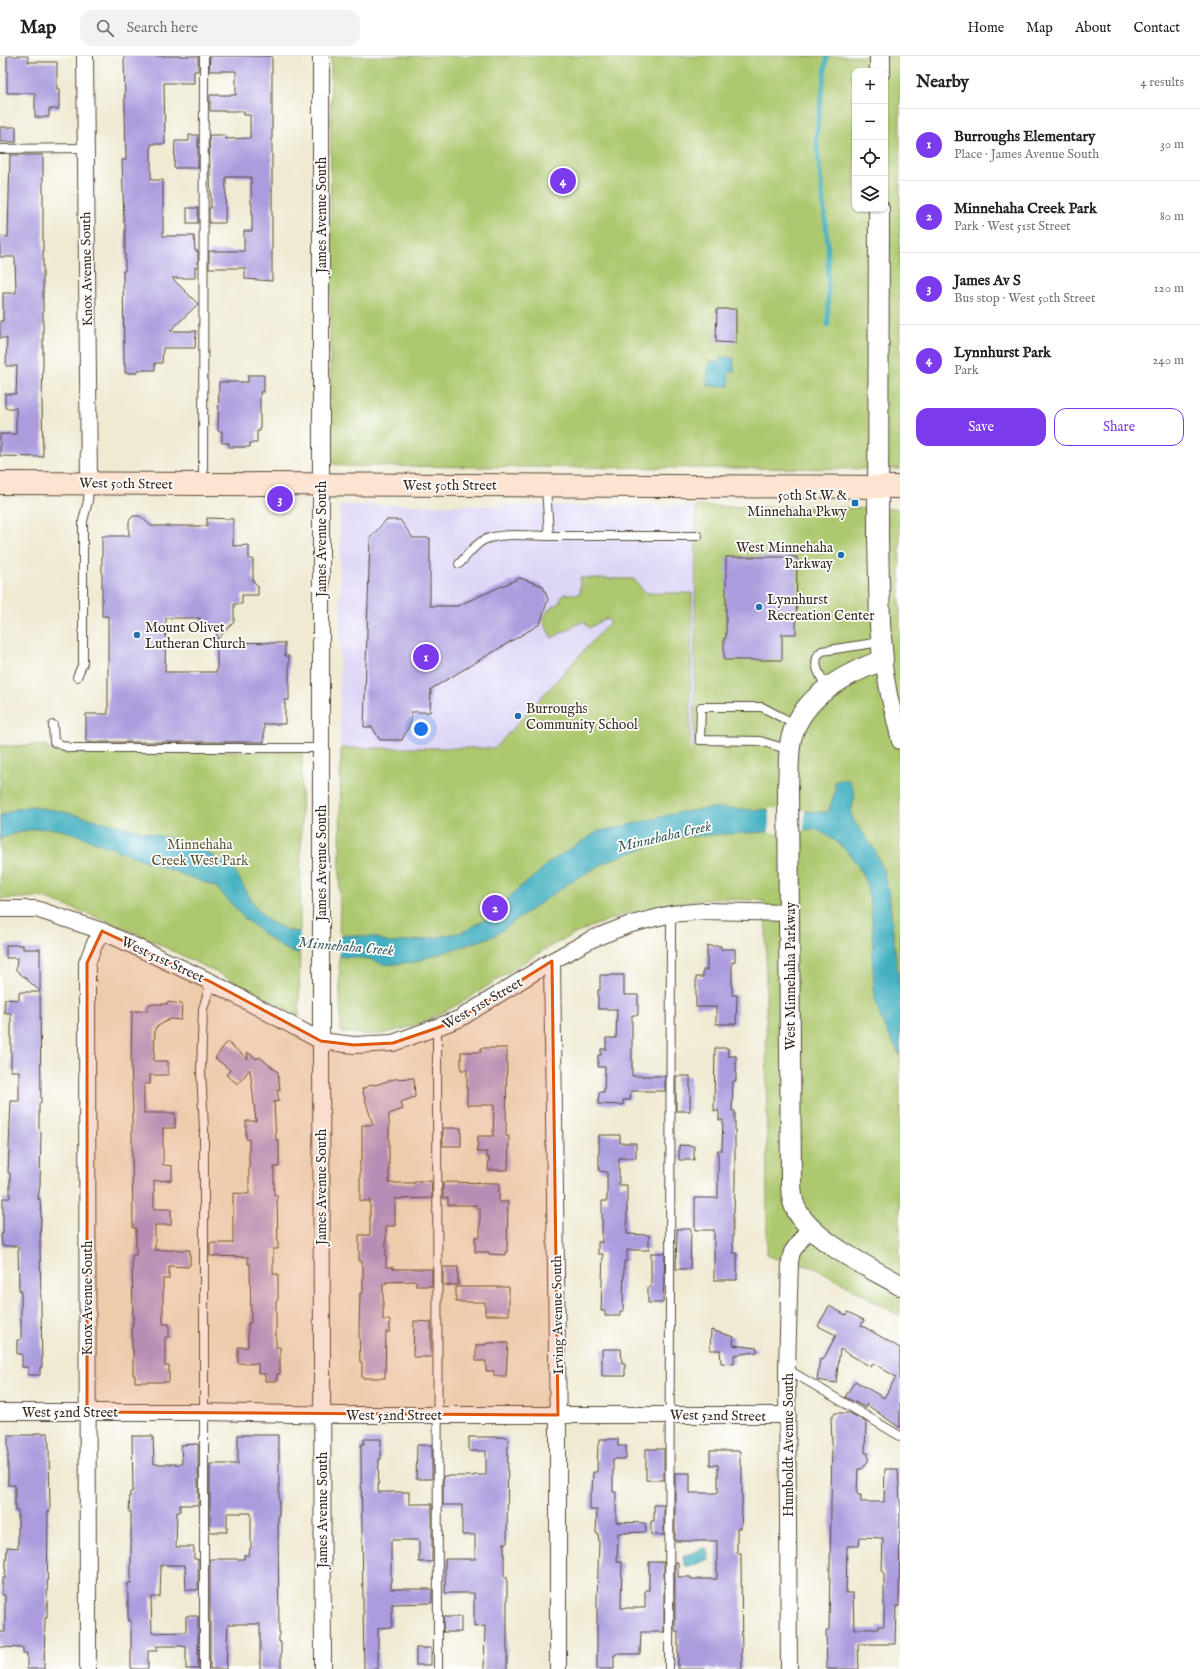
<!DOCTYPE html>
<meta charset="utf-8">
<style>
body{margin:0;font-family:"IM FELL English",serif;background:#f2f2f2;color:#202124}
.controls{position:absolute;right:12px;top:12px;display:grid;overflow:hidden;border-radius:8px;box-shadow:0 1px 3px #0004}
.controls button{width:36px;height:36px;display:grid;place-items:center;padding:0;border:0;border-bottom:1px solid #e0e0e0;background:#fff;color:#202124;font:20px sans-serif}
.you{position:absolute;left:421px;top:673px;width:14px;height:14px;margin:-10px;border:3px solid #fff;border-radius:50%;background:#1a73e8;box-shadow:0 0 0 6px #1a73e833}
.badge{display:grid;place-items:center;width:26px;height:26px;border-radius:50%;background:#7c3aed;color:#fff;font-size:13px;font-weight:700}
.pin{position:absolute;translate:-50% -50%;border:2px solid #fff;box-shadow:0 1px 4px #0006}
.list{margin:0;padding:0;list-style:none}
h2{display:flex;justify-content:space-between;align-items:center;height:52px;margin:0;padding:0 16px;font-size:17px}
h2 small{font-size:13px;font-weight:400;color:#757577}
.list li{display:grid;grid-template-columns:26px 1fr auto;gap:12px;align-items:center;box-sizing:border-box;height:72px;padding:0 16px;border-top:1px solid #e0e0e0}
.list b{display:block;font-size:15px;white-space:nowrap}
.list p{margin:0;font-size:13px;white-space:nowrap;color:#757577}
.list em{font-size:13px;font-style:normal;color:#757577}
.actions{display:flex;gap:8px;padding:12px 16px}
.actions a{flex:1;padding:9px 0;border:1px solid #7c3aed;border-radius:12px;text-align:center;font-size:14px;color:#7c3aed}
.actions .main{background:#7c3aed;color:#fff}
.icon{flex:none;width:22px;height:22px;fill:none;stroke:currentColor;stroke-width:2;stroke-linecap:round;stroke-linejoin:round}
.map{position:relative;flex:none;width:900px;height:1613px;overflow:hidden}
header{display:flex;align-items:center;gap:24px;box-sizing:border-box;height:56px;padding:0 20px;background:#fff;border-bottom:1px solid #e0e0e0}
header strong{font-size:19px}
nav{display:flex;gap:22px;margin-inline-start:auto;font-size:14px}
.search{width:280px;height:36px;background:#f2f2f2;display:flex;align-items:center;gap:10px;box-sizing:border-box;padding:0 14px;border-radius:12px;color:#757577;font-size:15px}
main{display:flex}
aside{flex:1;background:#fff}
.map>svg:first-child{display:block}
.built{fill:#ddd5f6}
.green{fill:#adc86e;stroke:#747946;fill-rule:evenodd}
.water{fill:#43b0c1;stroke:#3f6d70}
.pier{fill:#efead2}
.lines{fill:none;stroke-linecap:round;stroke-linejoin:round}
.stream{stroke:#43b0c1;stroke-width:4.5}
.building{fill:#ac9cde;fill-rule:evenodd}
.service-casing{stroke:#564739;stroke-width:10}
.minor-casing{stroke:#564739;stroke-width:18}
.tertiary-casing{stroke:#564739;stroke-width:22}
.secondary-casing{stroke:#564739;stroke-width:24}
.service{stroke:#fff;stroke-width:8}
.minor{stroke:#fff;stroke-width:16}
.tertiary{stroke:#fff;stroke-width:20}
.secondary{stroke:#fde4d1;stroke-width:22}
.marked{fill:#df570d;fill-opacity:0.2;stroke:#df570d;stroke-width:3;stroke-linejoin:round}
.poi-dot{fill:#1f6fb2;stroke:#fff;stroke-width:1.5}
.labels{text-anchor:middle;stroke-width:3.5;stroke-linejoin:round;paint-order:stroke}
.street-label{font-size:14px;fill:#3b2a1e;stroke:#fff}
.poi-label{font-size:14px;fill:#3b2a1e;stroke:#fff;text-anchor:start}
.park-label{font-size:14px;fill:#5d5936;stroke:#fff}
.water-label{font-size:15px;font-style:italic;fill:#3e605f;stroke:#fff}
</style>
<header>
<strong>Map</strong>
<div class="search"><svg class="icon" aria-label="search" viewBox="0 0 24 24"><circle cx="10" cy="10" r="6"/><path d="M15 15l6 6"/></svg>Search here</div>
<nav><a>Home</a><a>Map</a><a>About</a><a>Contact</a></nav>
</header>
<main>
<div class="map">
<svg width="900" height="1613" viewBox="0 0 900 1613">
<rect width="100%" height="100%" fill="#fff"/>
<filter id="ink" filterUnits="userSpaceOnUse"><feTurbulence type="fractalNoise" baseFrequency=".025" numOctaves="2"/><feDisplacementMap in="SourceGraphic" scale="8" xChannelSelector="R" yChannelSelector="G"/><feConvolveMatrix kernelMatrix="1 2 1 2 8 2 1 2 1" color-interpolation-filters="sRGB"/></filter>
<filter id="wash" filterUnits="userSpaceOnUse"><feTurbulence type="fractalNoise" baseFrequency=".012" numOctaves="4" result="noise"/><feDisplacementMap in="SourceGraphic" scale="16" xChannelSelector="R" yChannelSelector="G"/><feGaussianBlur stdDeviation="0.9" result="paint"/><feColorMatrix in="noise" values="0 0 0 0 0 0 0 0 0 0 0 0 0 0 0 0 0 1.4 0 .05"/><feComposite in="paint" operator="in"/></filter>
<g filter="url(#wash)">
<rect width="100%" height="100%" fill="#efead2"/>
<polygon class="built" points="340,449 732,450 695,693 340,858"/>
<g class="green">
<path d="M331,0H900V413L345,410L334,408L330,399ZM855,15H885V153H855Z"/>
<path d="M696,450L900,453V1260L818,1213L767,1200L766,877L764,845C748,844 732,842 716,843C663,846 612,859 564,883C505,912 447,969 380,978C368,980 353,977 341,976L339,904L341,692H495L610,566L607,562L589,572L584,565L552,582L542,564L548,554L559,547L563,538H580V522L634,523L645,537H692L690,692L694,693Z"/>
<polygon points="46,689 51,695 302,695 299,960 216,916 140,879 89,858 41,841 0,843 0,690"/>
</g>
<g class="water">
<polygon points="720,301 734,302 734,316 729,316 729,330 707,330 708,306 720,306"/>
<path d="M848,723L855,738L851,757L854,765L875,794L882,810L889,837L900,939V999C888,979 876,958 874,934C869,869 886,807 815,773L677,781L610,804L572,825L494,880L414,906L385,909L370,903L292,896L279,890L244,862L216,831L69,776C44,769 24,773 0,783V760L16,753L30,750L64,756L193,788L233,812L256,852L269,865L289,875L375,881L390,887L421,884L463,876L486,863L519,832L535,820L549,806L599,775L612,773L681,756L713,752L828,756L835,735V725Z"/>
<polygon points="704,1492 706,1492 709,1499 708,1503 689,1511 686,1510 683,1503 684,1500"/>
</g>
<g class="pier">
<polygon points="769,752 805,754 804,775 769,777"/>
<polygon points="300,874 340,877 339,902 300,899"/>
</g>
<g class="lines">
<polyline class="stream" points="827,0 816,81 828,189 828,269"/>
</g>
<g id="blocks">
<g class="building">
<polygon points="7,0 28,0 28,6 57,6 57,33 59,33 59,53 49,53 49,61 35,61 35,37 7,37"/>
<polygon points="124,0 198,0 198,15 194,15 194,27 164,27 165,88 151,88 151,124 163,124 163,180 194,180 195,195 198,195 198,211 195,211 195,222 172,222 198,248 170,275 196,275 195,292 163,292 162,307 155,307 155,314 137,314 137,317 125,317 125,308 124,308 123,215 125,215 125,167 124,167 122,104 126,104"/>
<polygon points="210,0 272,0 272,225 245,223 245,212 209,212 209,195 244,195 244,175 252,175 252,148 251,148 251,121 226,121 225,167 209,167 209,152 211,152 209,79 226,79 226,83 250,82 250,59 244,59 244,55 210,55 210,39 236,39 236,15 209,15"/>
<rect x="0" y="71" width="16" height="15"/>
<polygon points="189,79 198,79 198,112 174,112 175,85 189,85"/>
<polygon points="10,99 43,99 43,304 42,345 43,401 0,400 0,378 16,378 16,352 5,352 5,338 16,338 17,310 6,310 7,282 0,282 0,265 3,265 3,237 16,237 15,201 0,201 0,180 8,181"/>
<rect x="187" y="152" width="11" height="15"/>
<polygon points="717,253 736,253 736,287 716,286"/>
<polygon points="248,319 264,319 264,336 260,336 260,375 257,375 257,387 250,387 250,391 229,391 229,387 222,387 222,375 218,375 219,326 248,326"/>
<polygon points="133,460 140,460 151,470 207,470 207,462 233,463 233,490 249,489 249,503 253,503 253,525 258,530 258,539 242,539 242,548 234,548 234,566 217,584 217,571 200,571 200,562 166,562 165,616 217,616 217,586 285,587 285,600 289,600 289,644 285,644 285,668 264,668 264,686 86,686 86,658 108,658 108,560 102,560 102,480 129,480 129,465"/>
<polygon points="386,464 400,464 413,482 430,482 430,550 457,550 520,522 543,530 548,543 540,568 431,633 430,656 411,656 411,666 402,684 380,684 372,671 364,671 370,482"/>
<polygon points="726,501 797,501 796,578 782,578 782,604 724,604 724,582 726,582"/>
<polygon points="6,889 23,889 23,893 40,893 40,935 16,914 17,902 6,902"/>
<polygon points="707,890 721,890 721,893 735,893 735,906 732,906 732,939 737,939 736,968 716,968 716,951 696,951 696,921 703,921 703,914 707,914"/>
<polygon points="600,919 624,919 624,939 638,939 638,959 632,959 632,1020 665,1020 665,1035 631,1035 630,1044 623,1044 623,1049 598,1048 599,1036 604,1036 605,1011 598,1011 598,999 601,999 601,993 606,993 606,982 616,982 617,953 598,953 598,934 600,934"/>
<polygon points="19,936 40,936 41,1047 39,1047 39,1073 41,1075 40,1129 38,1143 40,1143 41,1158 40,1189 42,1311 40,1311 40,1319 28,1319 28,1311 22,1311 22,1298 17,1298 17,1284 21,1284 21,1234 19,1234 18,1190 2,1190 1,1178 3,1178 3,1142 10,1142 10,1117 8,1117 11,1045 19,1045 19,1015 11,1015 11,957 4,957 5,943 19,944"/>
<polygon points="167,946 182,948 181,964 170,963 155,972 154,1005 168,1005 168,1019 150,1019 150,1028 144,1028 144,1057 175,1057 175,1072 163,1072 163,1109 172,1110 172,1124 154,1125 154,1153 171,1153 171,1169 155,1169 155,1194 190,1194 190,1209 188,1211 169,1210 169,1223 163,1223 163,1268 169,1268 169,1281 165,1281 165,1310 169,1310 169,1326 135,1326 135,1319 133,1319 133,1293 132,1293 132,1268 133,1268 132,1199 136,1199 136,1172 133,1172 132,1097 132,1057 133,1057 131,1007 132,955 147,955 147,952 150,948 167,948"/>
<polygon points="227,986 248,1003 247,996 257,1003 259,1001 278,1016 280,1034 277,1034 279,1045 274,1046 276,1084 279,1084 279,1111 274,1111 274,1139 277,1139 278,1193 273,1193 273,1218 278,1218 278,1244 276,1245 276,1291 280,1291 280,1318 277,1318 277,1325 265,1325 265,1318 258,1318 258,1308 238,1307 238,1291 248,1291 248,1267 251,1267 250,1208 248,1208 248,1201 210,1200 210,1187 233,1187 233,1137 249,1138 249,1083 246,1083 246,1065 256,1065 250,1013 238,1028 226,1019 230,1014 215,1002"/>
<polygon points="481,992 507,992 506,1080 509,1080 508,1114 488,1114 489,1101 486,1101 487,1096 477,1096 478,1080 493,1080 494,1049 467,1049 467,1014 461,1014 461,996 481,996"/>
<polygon points="715,992 728,992 728,1000 736,1000 736,1025 733,1025 732,1055 735,1055 735,1126 734,1158 733,1158 733,1197 737,1197 737,1224 714,1224 714,1174 695,1174 695,1142 718,1142 718,1094 722,1094 723,1064 719,1064 719,1055 714,1055"/>
<rect x="676" y="1020" width="14" height="35"/>
<polygon points="414,1022 415,1041 401,1046 403,1053 389,1058 389,1127 415,1127 415,1125 431,1125 432,1142 395,1143 395,1170 386,1170 386,1211 393,1211 393,1213 432,1213 432,1229 431,1230 416,1230 416,1225 386,1226 386,1228 383,1228 383,1264 390,1264 390,1276 386,1276 385,1322 362,1322 362,1306 360,1306 359,1276 360,1237 363,1237 363,1210 362,1210 362,1205 359,1205 359,1179 370,1179 370,1145 360,1145 360,1105 362,1105 362,1069 373,1069 362,1033 373,1028 375,1029 394,1023"/>
<rect x="443" y="1072" width="18" height="18"/>
<polygon points="599,1079 620,1079 620,1087 636,1087 636,1102 619,1102 619,1129 627,1129 627,1178 649,1179 649,1194 627,1194 627,1205 624,1205 623,1255 620,1255 620,1260 605,1260 605,1255 601,1255 603,1198 598,1198 598,1186 602,1186 602,1145 607,1145 607,1116 599,1115"/>
<polygon points="679,1089 694,1090 694,1104 679,1104"/>
<polygon points="443,1126 499,1127 499,1146 508,1146 507,1196 505,1196 505,1199 489,1198 489,1196 475,1196 475,1181 480,1181 480,1153 476,1153 476,1149 448,1149 448,1142 443,1142"/>
<polygon points="677,1173 691,1173 690,1213 676,1213"/>
<polygon points="651,1197 665,1197 663,1247 648,1247 648,1231 651,1231"/>
<rect x="443" y="1211" width="15" height="18"/>
<polygon points="456,1231 509,1231 509,1259 485,1259 485,1246 456,1246"/>
<polygon points="829,1250 846,1259 848,1256 864,1264 861,1269 900,1292 900,1372 866,1348 866,1352 845,1341 855,1325 884,1342 896,1321 873,1307 871,1311 840,1293 836,1327 817,1324 820,1303 823,1304 836,1279 818,1270"/>
<polygon points="414,1265 431,1266 431,1301 413,1301"/>
<polygon points="711,1274 734,1281 733,1289 757,1292 757,1296 734,1299 734,1308 721,1307 720,1294 710,1294"/>
<polygon points="486,1287 508,1287 506,1320 494,1320 494,1315 486,1315 486,1305 476,1305 476,1289 486,1289"/>
<polygon points="602,1293 621,1293 622,1307 625,1307 625,1320 602,1320"/>
<path d="M835,1357H850L866,1366L865,1397H868V1405L862,1413H858L857,1437L858,1439H861V1446H884L885,1413H898L900,1446L899,1550H896L895,1588H858L859,1613H827L826,1574H829L832,1387L831,1363ZM860,1481L883,1482L882,1516H884V1570H878V1573H854L853,1537H846L847,1490H859Z"/>
<polygon points="35,1377 48,1377 49,1392 50,1455 48,1455 47,1562 45,1562 44,1613 27,1613 27,1597 23,1597 23,1592 0,1591 0,1576 5,1576 5,1539 2,1539 2,1522 5,1522 7,1491 18,1492 18,1455 15,1455 15,1429 8,1429 8,1379 35,1379"/>
<polygon points="238,1379 278,1379 278,1393 279,1393 279,1459 278,1459 279,1586 281,1586 281,1613 260,1613 260,1568 228,1568 226,1613 210,1613 210,1503 244,1503 244,1499 249,1499 250,1492 251,1492 251,1457 227,1457 227,1476 210,1476 210,1408 238,1408"/>
<polygon points="132,1380 153,1380 154,1408 182,1408 181,1389 198,1388 198,1449 180,1449 180,1456 177,1456 176,1491 194,1491 194,1503 198,1503 198,1534 186,1534 185,1509 161,1509 160,1541 152,1541 151,1543 152,1577 186,1576 186,1560 198,1560 198,1613 186,1613 186,1591 182,1590 157,1590 157,1595 148,1595 148,1613 131,1613 131,1565 128,1565 128,1527 131,1527 131,1456 129,1456 130,1436 133,1435"/>
<polygon points="469,1381 507,1381 508,1383 507,1487 504,1487 504,1521 507,1521 507,1613 484,1613 485,1570 474,1571 474,1537 445,1537 445,1503 475,1503 475,1479 462,1479 462,1449 443,1449 443,1420 474,1420 474,1419 486,1419 486,1395 469,1395"/>
<polygon points="364,1383 381,1383 381,1403 379,1403 378,1436 409,1436 409,1448 432,1448 432,1506 419,1506 419,1484 391,1484 391,1533 432,1533 432,1547 392,1548 392,1571 378,1572 378,1613 364,1613 361,1403 361,1388 364,1388"/>
<polygon points="600,1383 618,1383 618,1390 626,1390 626,1403 613,1403 613,1436 616,1436 616,1466 645,1467 646,1476 618,1477 617,1506 622,1506 621,1552 645,1552 645,1534 649,1534 649,1506 664,1506 664,1576 641,1576 640,1598 616,1598 616,1599 614,1599 614,1613 597,1613 597,1543 599,1486 598,1478 596,1477 597,1454 590,1454 590,1436 592,1436 593,1416 597,1416 598,1388 600,1388"/>
<polygon points="417,1389 432,1389 432,1423 416,1423"/>
<rect x="646" y="1393" width="18" height="31"/>
<polygon points="710,1395 740,1395 740,1410 742,1410 742,1448 741,1472 737,1472 737,1497 741,1497 742,1613 678,1613 678,1576 675,1576 675,1506 678,1506 678,1521 691,1521 691,1523 717,1523 717,1485 675,1485 675,1417 690,1417 690,1437 718,1437 718,1409 710,1409"/>
<polygon points="654,1449 664,1449 664,1479 651,1479 651,1465 654,1465"/>
<rect x="443" y="1561" width="18" height="15"/>
<rect x="416" y="1592" width="15" height="17"/>
</g>
</g>
</g>
<g filter="url(#ink)">
<use href="#blocks" fill-opacity="0" stroke="#564739" stroke-width="1"/>
<g class="lines">
<g class="service-casing">
<g id="service">
<polyline points="0,93 85,92"/>
<polyline points="203,427 204,0"/>
<polyline points="546,430 549,480 698,480"/>
<path d="M459,508C467,500 474,489 484,484C500,476 531,480 549,480"/>
<polyline points="77,621 83,607 83,465 88,445 89,428"/>
<path d="M827,632C821,621 809,605 822,595L881,586"/>
<polyline points="53,669 54,686 70,692 321,692"/>
<polyline points="790,694 760,685 700,684 701,651 762,651 796,669"/>
<polyline points="437,972 438,1613"/>
<polyline points="787,1313 900,1380"/>
<polyline points="204,1613 204,1073 201,1015 203,953 211,926"/>
<polyline points="669,1613 671,858"/>
</g>
</g>
<g class="minor-casing">
<g id="minor">
<polyline points="85,0 89,427"/>
<polyline points="321,0 321,985 323,1613"/>
<polyline points="883,604 889,639 900,685"/>
<polyline points="0,853 36,853 102,875 211,926 321,985 354,989 393,987 459,963 552,905 592,883 628,869 671,858 705,855 790,857"/>
<polyline points="552,905 558,1375 558,1613"/>
<polyline points="0,1356 204,1356 337,1359 788,1359"/>
<polyline points="88,1613 87,907 94,889 102,875"/>
<polyline points="789,1613 787,1313 790,1205 792,1196 809,1172"/>
</g>
</g>
<g class="tertiary-casing">
<g id="tertiary">
<polyline points="880,15 880,0"/>
<path d="M879,153L878,481L880,569L883,604C845,618 802,640 791,683C788,698 789,716 788,732L791,1122C791,1132 791,1144 796,1153C812,1185 869,1211 900,1229"/>
</g>
</g>
<g class="secondary-casing">
<polyline id="secondary" points="0,427 900,431"/>
</g>
<use href="#service" class="service"/>
<use href="#minor" class="minor"/>
<use href="#tertiary" class="tertiary"/>
<use href="#secondary" class="secondary"/>
</g>
</g>
<path class="marked" d="M102,875L211,926L321,985L354,989L393,987L437,972L459,963L552,905L558,1359L87,1356V907Z"/>
<g class="poi-dot">
<rect x="851" y="443" width="8" height="8" rx="2"/>
<circle cx="841" cy="499" r="4"/>
<circle cx="759" cy="551" r="4"/>
<circle cx="137" cy="579" r="4"/>
<circle cx="518" cy="660" r="4"/>
</g>
<g class="labels">
<g class="street-label">
<text transform="translate(321 159) rotate(-90)" y="5">James Avenue South</text>
<text transform="translate(86 213) rotate(-91)" y="5">Knox Avenue South</text>
<text transform="translate(126 427) rotate(1)" y="5">West 50th Street</text>
<text x="450" y="434">West 50th Street</text>
<text transform="translate(321 483) rotate(-90)" y="5">James Avenue South</text>
<text transform="translate(321 807) rotate(-90)" y="5">James Avenue South</text>
<text transform="translate(163 903) rotate(25)" y="5">West 51st Street</text>
<text transform="translate(790 920) rotate(-90)" y="5">West Minnehaha Parkway</text>
<text transform="translate(482 947) rotate(-30)" y="5">West 51st Street</text>
<text transform="translate(321 1131) rotate(-90)" y="5">James Avenue South</text>
<text transform="translate(87 1242) rotate(-90)" y="5">Knox Avenue South</text>
<text transform="translate(557 1259) rotate(-91)" y="5">Irving Avenue South</text>
<text x="70" y="1361">West 52nd Street</text>
<text x="394" y="1364">West 52nd Street</text>
<text transform="translate(718 1359) rotate(1)" y="5">West 52nd Street</text>
<text transform="translate(788 1389) rotate(-90)" y="5">Humboldt Avenue South</text>
<text transform="translate(322 1454) rotate(-90)" y="5">James Avenue South</text>
</g>
<g class="poi-label">
<text x="847" y="444" text-anchor="end">50th St W &amp;<tspan x="847" dy="16">Minnehaha Pkwy</tspan></text>
<text x="833" y="496" text-anchor="end">West Minnehaha<tspan x="833" dy="16">Parkway</tspan></text>
<text x="767" y="548">Lynnhurst<tspan x="767" dy="16">Recreation Center</tspan></text>
<text x="145" y="576">Mount Olivet<tspan x="145" dy="16">Lutheran Church</tspan></text>
<text x="526" y="657">Burroughs<tspan x="526" dy="16">Community School</tspan></text>
</g>
<g class="park-label">
<text x="200" y="793">Minnehaha<tspan x="200" dy="16">Creek West Park</tspan></text>
</g>
<g class="water-label">
<text transform="translate(664 780) rotate(-13)" y="5">Minnehaha Creek</text>
<text transform="translate(346 890) rotate(5)" y="5">Minnehaha Creek</text>
</g>
</g>
</svg>
<div class="controls">
<button>+</button>
<button>−</button>
<button><svg class="icon" aria-label="locate" viewBox="0 0 24 24"><circle cx="12" cy="12" r="6"/><path d="M12 2v4M12 18v4M2 12h4M18 12h4"/></svg></button>
<button><svg class="icon" aria-label="layers" viewBox="0 0 24 24"><path d="M12 4l9 5-9 5-9-5zM3 14l9 5 9-5"/></svg></button>
</div>
<div class="you"></div>
<div class="pin badge" style="left:426px;top:601px">1</div>
<div class="pin badge" style="left:495px;top:852px">2</div>
<div class="pin badge" style="left:280px;top:443px">3</div>
<div class="pin badge" style="left:563px;top:125px">4</div>
</div>
<aside>
<h2>Nearby<small>4 results</small></h2>
<ul class="list">
<li><span class="badge">1</span><div><b>Burroughs Elementary</b><p>Place · James Avenue South</p></div><em>30 m</em></li>
<li><span class="badge">2</span><div><b>Minnehaha Creek Park</b><p>Park · West 51st Street</p></div><em>80 m</em></li>
<li><span class="badge">3</span><div><b>James Av S</b><p>Bus stop · West 50th Street</p></div><em>120 m</em></li>
<li><span class="badge">4</span><div><b>Lynnhurst Park</b><p>Park</p></div><em>240 m</em></li>
</ul>
<div class="actions"><a class="main">Save</a><a>Share</a></div>
</aside>
</main>
